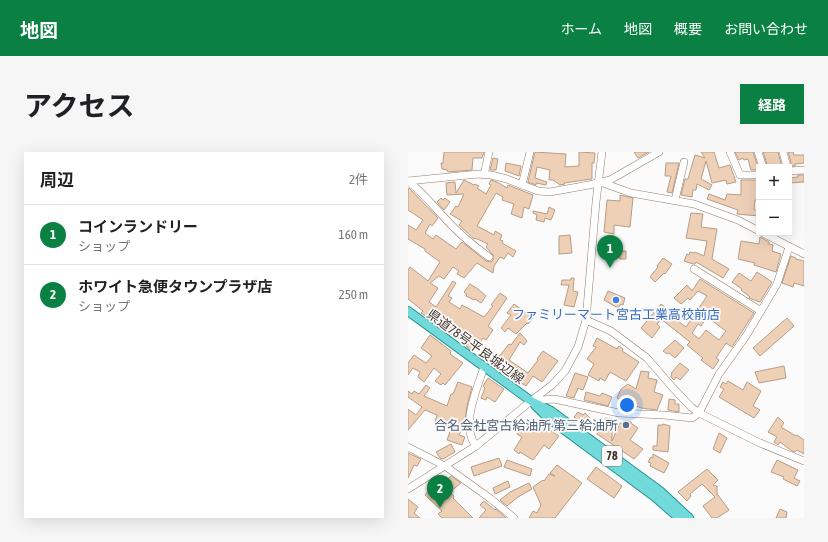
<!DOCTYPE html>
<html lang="ja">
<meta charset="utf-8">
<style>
body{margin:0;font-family:"Asap Condensed","Noto Sans JP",sans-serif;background:#f6f6f6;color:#202124}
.controls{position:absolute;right:12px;top:12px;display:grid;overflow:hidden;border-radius:0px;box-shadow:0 4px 16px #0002}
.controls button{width:36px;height:36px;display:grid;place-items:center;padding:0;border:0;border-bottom:1px solid #e0e0e0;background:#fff;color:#202124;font:20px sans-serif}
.you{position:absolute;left:219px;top:253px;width:14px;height:14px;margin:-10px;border:3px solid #fff;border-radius:50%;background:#1a73e8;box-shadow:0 0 0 6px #1a73e833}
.badge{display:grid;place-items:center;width:26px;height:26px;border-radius:50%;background:#0b8043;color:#fff;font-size:13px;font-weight:700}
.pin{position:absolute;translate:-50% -33px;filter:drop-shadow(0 1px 2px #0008)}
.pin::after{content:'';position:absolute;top:21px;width:14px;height:12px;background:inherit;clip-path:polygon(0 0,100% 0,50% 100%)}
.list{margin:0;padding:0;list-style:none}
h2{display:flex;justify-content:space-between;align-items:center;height:52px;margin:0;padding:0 16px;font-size:17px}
h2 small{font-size:13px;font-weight:400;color:#757577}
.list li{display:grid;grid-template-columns:26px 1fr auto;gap:12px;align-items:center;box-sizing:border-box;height:60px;padding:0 16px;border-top:1px solid #e0e0e0}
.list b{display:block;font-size:15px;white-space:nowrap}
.list p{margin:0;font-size:13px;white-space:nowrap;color:#757577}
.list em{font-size:13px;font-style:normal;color:#757577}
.map{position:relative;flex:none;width:396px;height:366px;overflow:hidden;border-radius:0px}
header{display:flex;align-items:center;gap:24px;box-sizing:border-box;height:56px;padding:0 20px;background:#0b8043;color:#fff}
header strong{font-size:19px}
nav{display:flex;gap:22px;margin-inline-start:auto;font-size:14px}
.intro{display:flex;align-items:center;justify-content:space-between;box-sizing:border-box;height:96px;padding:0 24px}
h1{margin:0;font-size:28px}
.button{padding:10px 18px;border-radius:0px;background:#0b8043;color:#fff;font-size:14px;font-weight:700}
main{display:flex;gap:24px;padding:0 24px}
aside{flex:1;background:#fff;border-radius:0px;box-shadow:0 4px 16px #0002}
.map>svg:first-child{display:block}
.building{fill:#eed0b7;stroke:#b99c85;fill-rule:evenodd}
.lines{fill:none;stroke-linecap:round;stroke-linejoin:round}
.minor-casing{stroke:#987b66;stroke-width:8}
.major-casing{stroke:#259190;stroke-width:10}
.minor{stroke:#fff;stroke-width:7}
.major{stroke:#73dadc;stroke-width:8}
.shop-dot{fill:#3f7fe0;stroke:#fbfbfb;stroke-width:1.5}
.service-dot{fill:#5c6f8a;stroke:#fbfbfb;stroke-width:1.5}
.labels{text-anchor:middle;stroke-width:3.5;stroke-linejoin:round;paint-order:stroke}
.shield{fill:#fbfbfb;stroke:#7b726c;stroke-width:1}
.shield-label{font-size:12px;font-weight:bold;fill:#44372e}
.shop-label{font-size:13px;fill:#366cbe;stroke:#fbfbfb}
.street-label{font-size:13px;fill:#44372e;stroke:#fbfbfb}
.service-label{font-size:13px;fill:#4e5e75;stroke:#fbfbfb;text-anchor:end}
</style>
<header>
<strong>地図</strong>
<nav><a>ホーム</a><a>地図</a><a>概要</a><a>お問い合わせ</a></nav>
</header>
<div class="intro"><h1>アクセス</h1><a class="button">経路</a></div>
<main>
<aside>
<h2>周辺<small>2件</small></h2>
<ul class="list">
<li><span class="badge">1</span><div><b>コインランドリー</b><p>ショップ</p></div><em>160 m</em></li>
<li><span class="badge">2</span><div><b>ホワイト急便タウンプラザ店</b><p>ショップ</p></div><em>250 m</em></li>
</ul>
</aside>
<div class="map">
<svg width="396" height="366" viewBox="0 0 396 366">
<rect width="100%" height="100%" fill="#fbfbfb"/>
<g class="building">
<polygon points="36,0 76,0 74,6 65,6 64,18 40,20 39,18 34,17 33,11 35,11"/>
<polygon points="127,0 158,2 157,15 171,14 171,0 187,1 186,11 184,11 184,27 156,31 157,32 152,33 145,28 141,28 142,18 129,15 127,26 139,30 138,33 128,31 128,33 120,30"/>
<polygon points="226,0 241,0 230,6"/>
<polygon points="293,0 306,0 311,16 322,13 328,30 319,32 318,28 304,31 298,9 293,27 304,33 301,38 289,32 288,38 285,38 284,45 273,43 277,27 280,27 287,3 297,6"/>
<polygon points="327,0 345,0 351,18 343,18 340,7 336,8 335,6 331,8"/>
<polygon points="355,0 370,0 374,15 360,15"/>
<polygon points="380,0 385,0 386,3 396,3 396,11 387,12 387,14 384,14"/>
<polygon points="85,6 90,7 88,18 82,18"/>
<polygon points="98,11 113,14 111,24 97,19"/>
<polygon points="258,11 271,11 264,41 259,40 263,24 257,24"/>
<polygon points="390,23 396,23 396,30 381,31 381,26 390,25"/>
<polygon points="56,28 66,33 67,32 71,34 69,36 78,42 83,33 81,32 83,28 89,30 99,36 100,33 125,43 121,57 116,55 114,66 103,62 106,52 94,48 95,45 88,41 69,74 86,83 87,79 94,83 92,88 95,89 94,91 108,99 105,105 100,101 96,107 92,105 86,114 85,121 69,111 56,126 49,122 51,119 45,115 36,127 31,124 22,131 30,136 21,150 28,155 45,129 48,131 40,144 44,146 41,150 52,157 54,153 76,165 85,154 83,153 92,141 99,146 80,174 85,178 78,188 75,186 65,200 58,194 60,192 50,186 50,185 40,179 41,177 32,171 33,169 22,162 19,165 13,161 15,159 0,147 0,118 2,115 20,129 32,110 17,99 17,97 0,87 0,73 8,78 15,68 0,58 0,38 1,36 30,66 24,74 22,72 17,81 25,87 28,83 48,97 54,90 78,109 83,110 85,108 85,103 78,95 80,92 67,86 66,87 51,73 54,69 42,62 48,54 50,55 56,42 39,43 38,31 47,30 48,41"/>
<polygon points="333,28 351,28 351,48 347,48 346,58 351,58 351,64 329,62 330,58 299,47 301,42 317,48 319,42 333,43"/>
<polygon points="212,43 225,46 222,75 206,73 206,82 196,80 199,48 212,49"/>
<polygon points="33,46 35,48 37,46 42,50 36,58 29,50"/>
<polygon points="141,55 147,58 143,68 137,66 136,70 128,68 129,63 125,61 125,59 139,62"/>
<polygon points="283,61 295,62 293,75 309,77 304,107 321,117 315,126 288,110 287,112 285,112 276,109 279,102 281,103 282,100 285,101 287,100 296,104 299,89 278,86"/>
<polygon points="162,83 164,101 151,102 151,84"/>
<polygon points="352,85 361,90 361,92 365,93 364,99 373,102 368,120 346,113 347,111 330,107 333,89 351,92"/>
<polygon points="218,99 218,107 212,107 212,105 200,105 200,100"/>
<polygon points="383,104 388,106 388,107 396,109 396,134 386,131 385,135 374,131"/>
<polygon points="255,106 264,112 257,122 256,121 247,130 242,125 250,115 249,114"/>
<polygon points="349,120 364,130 352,150 341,146 342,145 333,138 334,137 324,130 331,121 343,129"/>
<polygon points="163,126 166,126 165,139 170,140 166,155 156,153 161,133 153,133 154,128 163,128"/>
<path d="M292,127L346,161L324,195L318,191L308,206L311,208L305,217L293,208L295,206L279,193L282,190L253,167L249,172L252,175L244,186L233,176L253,152L264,160L262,163L278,175L299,144L290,139L282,148L280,146L273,152L266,146L279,133L284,139ZM299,165L318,179L311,188L298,178L291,187L284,181L290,172L293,174Z"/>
<polygon points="62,132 70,137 78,144 73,151 67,147 66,148 58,144 59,143 56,140"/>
<polygon points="200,139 217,146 215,153 213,152 210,156 196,148"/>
<polygon points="106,152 125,166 120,172 119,171 108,182 100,176 97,180 93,176 103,163 99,161"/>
<polygon points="379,166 386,174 352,204 345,196"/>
<polygon points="112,181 119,189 116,193 112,190 101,208 120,221 130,208 129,207 135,199 150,209 134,230 125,224 118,234 85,212 101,192 103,193"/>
<polygon points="22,183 43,199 42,202 55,211 37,233 35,231 33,233 27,229 33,222 26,216 16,230 11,226 10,224 12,220 5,216 0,223 0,211 6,203 18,211 24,204 13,196"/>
<polygon points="189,186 209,197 211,194 215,197 214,199 231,210 218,229 202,220 197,229 192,226 191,229 180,223 186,212 179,207 188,195 185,194"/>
<polygon points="267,188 276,196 267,206 261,201 259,202 255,199"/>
<polygon points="272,211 281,218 272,228 268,225 266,228 263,225 264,220"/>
<polygon points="376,214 378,226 351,231 347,220"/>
<polygon points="233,219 241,220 240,226 249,228 246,240 255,243 249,258 233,256 209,246 213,237 220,232 228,237"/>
<polygon points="167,221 180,225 175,238 170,236 166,246 158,244"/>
<polygon points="80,226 96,237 87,250 79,245 78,248 73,246 77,236 75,234"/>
<polygon points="320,229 335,238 339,230 353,239 345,254 352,258 346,266 311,245 316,237 312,235 315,230 318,232"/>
<polygon points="50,230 64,235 59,254 57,270 51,283 57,285 54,293 39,288 43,277 27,270 29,263 17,258 0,278 0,257 8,263 14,255 0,245 0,239 4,242 6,239 11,242 18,233 22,236 16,244 39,254 43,242 45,242"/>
<polygon points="178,240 192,244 194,241 204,245 200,254 176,248"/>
<polygon points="261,247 267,248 267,252 271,252 271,260 260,258"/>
<polygon points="170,260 175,263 177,261 182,266 178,274 166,265"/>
<polygon points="370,265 376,271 373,275 388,284 389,283 396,288 396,302 389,298 387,300 384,299 372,290 370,293 366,290 369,285 360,280"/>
<polygon points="197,266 204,267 204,289 212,271 217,272 217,269 223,270 224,272 230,276 222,288 235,297 226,307 189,282 197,271"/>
<polygon points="118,267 124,270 125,267 151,284 141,297 136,293 125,308 112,300 111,302 106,298 114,285 109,282"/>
<polygon points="255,272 262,274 260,300 245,298 245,294 249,294 250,273 254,273"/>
<polygon points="311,281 319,286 312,301 305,297"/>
<polygon points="43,292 47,300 35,307 32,306 28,300"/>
<polygon points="0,301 13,307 9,314 6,313 0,326"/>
<polygon points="245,302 261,311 256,321 242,314 243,311 240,310 243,305 245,306"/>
<polygon points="91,306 94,314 66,324 63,315"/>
<polygon points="99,308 124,317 122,324 96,315"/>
<polygon points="369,308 390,318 386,326 392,329 389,334 375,327 376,325 363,320"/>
<polygon points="149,313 174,331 147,366 121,366 125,359 129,361 133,353 125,335 135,328 136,329 141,322 147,324 142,321"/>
<polygon points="188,315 214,334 206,346 179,327"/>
<polygon points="299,317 310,328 305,333 309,334 309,343 310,343 321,358 309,366 304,366 295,354 307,345 294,332 282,342 283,344 279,349 270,340"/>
<polygon points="43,324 53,331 42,340 46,344 45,346 65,366 34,366 30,362 34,359 17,343 29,329 33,333"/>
<polygon points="100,329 102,335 87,342 85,336"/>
<polygon points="121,331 124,337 110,345 99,354 92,348 102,340"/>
<polygon points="0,347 10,355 6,361 12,366 0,366"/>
<polygon points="76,349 87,358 88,357 98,366 71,366 78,358 72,353"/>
<polygon points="372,357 379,360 378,366 368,366"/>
</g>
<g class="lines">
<g class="minor-casing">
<g id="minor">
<polyline points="322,0 332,23 351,23"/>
<polyline points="350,0 355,15"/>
<polyline points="375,0 379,15"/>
<polyline points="381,19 396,18"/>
<polyline points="76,23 81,0"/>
<polyline points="0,29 70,22 83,23 99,27 130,39 142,40 181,33 202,28 251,0"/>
<path d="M0,29C13,39 22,50 33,62C47,78 64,93 81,105"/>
<polyline points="192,30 223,41 286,52 330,68 351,79"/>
<polyline points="114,33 122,0"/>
<polyline points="267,48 276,10"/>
<polyline points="355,81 396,102"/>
<polyline points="286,117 353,159"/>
<polyline points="178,168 203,179 239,206 265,236 283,255 291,261 352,291 396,309"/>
<polyline points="123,249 146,247 211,261 256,263 284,266 291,261 311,222 338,184 363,142 369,132 381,95"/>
<path d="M68,294C52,274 69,237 76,215"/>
<polyline points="0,295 37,314 83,347 106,366"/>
<polyline points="0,337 68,294 123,249 144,233 157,219 170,195 178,168 188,50 194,0"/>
</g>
</g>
<g class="major-casing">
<g id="major">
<polyline points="0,159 123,249 143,259 252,339 281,366"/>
<polyline points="127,253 139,265 247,345 271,366"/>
</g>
</g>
<use href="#minor" class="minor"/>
<use href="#major" class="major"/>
</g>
<circle class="shop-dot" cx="208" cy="148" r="4"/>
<circle class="service-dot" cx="218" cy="273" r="4"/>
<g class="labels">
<rect class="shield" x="194" y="294" width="20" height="20" rx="3"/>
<g class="shield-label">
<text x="204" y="308">78</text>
</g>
<g class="shop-label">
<text x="208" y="167">ファミリーマート宮古工業高校前店</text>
</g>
<g class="street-label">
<text transform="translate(68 194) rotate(36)" y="5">県道78号平良城辺線</text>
</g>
<g class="service-label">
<text x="210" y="278">合名会社宮古給油所 第三給油所</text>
</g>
</g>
</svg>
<div class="controls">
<button>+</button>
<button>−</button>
</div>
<div class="you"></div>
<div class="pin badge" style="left:202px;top:116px">1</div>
<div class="pin badge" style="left:32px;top:356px">2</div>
</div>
</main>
